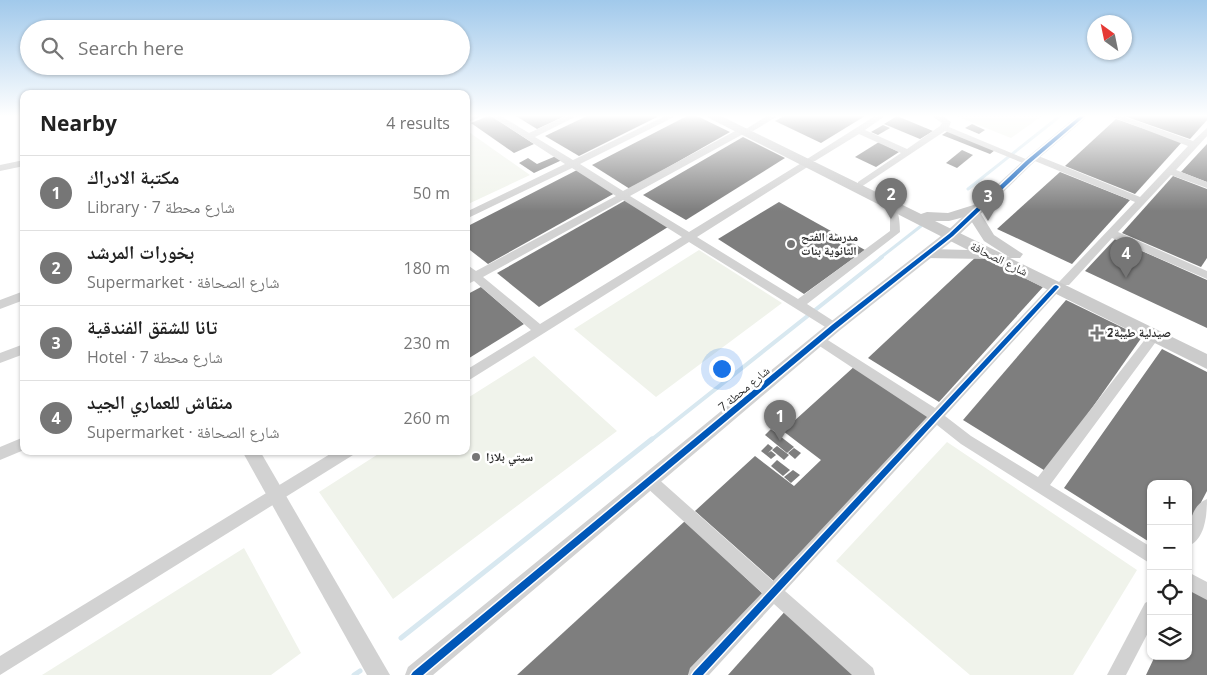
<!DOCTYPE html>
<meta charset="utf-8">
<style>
body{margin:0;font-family:"Open Sans","Noto Naskh Arabic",sans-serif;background:#f2f2f2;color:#222}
.controls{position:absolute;right:15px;bottom:15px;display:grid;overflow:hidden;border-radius:10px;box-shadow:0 1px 4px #0004}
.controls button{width:45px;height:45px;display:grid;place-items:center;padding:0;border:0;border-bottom:1px solid #e0e0e0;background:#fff;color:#222;font:25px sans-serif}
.compass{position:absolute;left:1087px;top:15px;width:45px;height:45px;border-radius:50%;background:#fff;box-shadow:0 1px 4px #0004;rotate:327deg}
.you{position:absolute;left:721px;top:368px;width:18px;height:18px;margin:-12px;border:4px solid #fff;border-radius:50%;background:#1a73e8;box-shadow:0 0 0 8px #1a73e833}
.badge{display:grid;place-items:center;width:32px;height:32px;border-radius:50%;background:#767676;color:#fff;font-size:16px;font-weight:700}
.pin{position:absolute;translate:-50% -41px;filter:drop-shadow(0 1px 2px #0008)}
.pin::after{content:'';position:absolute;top:26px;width:18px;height:15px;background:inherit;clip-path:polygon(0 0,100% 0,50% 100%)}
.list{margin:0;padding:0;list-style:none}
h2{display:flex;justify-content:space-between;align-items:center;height:65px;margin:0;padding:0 20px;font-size:21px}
h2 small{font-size:16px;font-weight:400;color:#767676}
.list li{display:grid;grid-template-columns:32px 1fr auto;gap:15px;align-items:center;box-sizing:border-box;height:75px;padding:0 20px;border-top:1px solid #e0e0e0}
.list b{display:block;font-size:19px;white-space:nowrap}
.list p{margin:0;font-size:16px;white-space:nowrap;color:#767676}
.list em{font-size:16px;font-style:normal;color:#767676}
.icon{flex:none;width:28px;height:28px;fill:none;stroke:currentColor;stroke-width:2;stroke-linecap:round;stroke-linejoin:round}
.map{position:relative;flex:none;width:1207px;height:675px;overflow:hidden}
.search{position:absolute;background:#fff;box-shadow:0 1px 4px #0004;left:20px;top:20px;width:450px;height:55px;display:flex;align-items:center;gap:12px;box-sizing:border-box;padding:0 18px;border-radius:28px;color:#767676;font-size:19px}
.panel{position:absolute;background:#fff;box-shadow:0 1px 4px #0004;left:20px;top:90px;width:450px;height:365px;border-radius:10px}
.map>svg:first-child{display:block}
.green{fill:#f0f3eb}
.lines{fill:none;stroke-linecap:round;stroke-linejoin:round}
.stream-far2{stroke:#d8e8f0;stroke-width:3}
.stream-far1{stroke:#d8e8f0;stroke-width:4}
.stream{stroke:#d8e8f0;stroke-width:5}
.building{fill:#7e7e7e}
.minor{fill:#d2d2d2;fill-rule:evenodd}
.tertiary{fill:#d2d2d2;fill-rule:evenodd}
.secondary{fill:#cbcbcb;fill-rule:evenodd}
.cycleway-casing{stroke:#fff;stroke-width:3}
.cycleway{fill:#0057b8;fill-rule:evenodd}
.poi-dot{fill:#767676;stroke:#fff;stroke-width:2}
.labels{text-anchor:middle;stroke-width:5;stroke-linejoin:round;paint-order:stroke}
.poi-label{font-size:12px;font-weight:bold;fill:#2d2d2d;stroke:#fff;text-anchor:start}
.street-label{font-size:12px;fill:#2d2d2d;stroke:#fff}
</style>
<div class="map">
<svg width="1207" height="675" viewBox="0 0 1207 675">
<rect width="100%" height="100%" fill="#fff"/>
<g class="green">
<polygon points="956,116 1042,116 1011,138"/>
<polygon points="466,130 530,175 466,205"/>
<polygon points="699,250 782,303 656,397 574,329"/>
<polygon points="534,356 617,431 393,599 319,492 383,451 466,451 466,399"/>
<polygon points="947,442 1137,570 1073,675 970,675 836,561"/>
<polygon points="244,548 301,653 271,675 42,675"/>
</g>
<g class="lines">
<g class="stream-far2">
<polyline points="968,189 1060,116"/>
<polyline points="880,258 921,226"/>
</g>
<polyline class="stream-far1" points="650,441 882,257"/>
<g class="stream">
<polyline points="401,638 652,439"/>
<polyline points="354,675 360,671"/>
</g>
</g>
<g class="building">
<polygon points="488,116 491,116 534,144 514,153 471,123"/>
<polygon points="516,116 565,116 537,129"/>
<polygon points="587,116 659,116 579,156 545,136"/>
<polygon points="687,116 697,116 730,132 630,189 592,165"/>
<polygon points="784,116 865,116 821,143 775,121"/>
<polygon points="897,116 933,131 920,139 884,124"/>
<polygon points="1124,116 1207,116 1207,120 1190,139"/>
<polygon points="1116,119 1182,142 1135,194 1065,166"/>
<polygon points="972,124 985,130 979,134 965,128"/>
<polygon points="883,125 890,128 878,135 871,132"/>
<polygon points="948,131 995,150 990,154 942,135"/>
<polygon points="743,137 785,158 686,220 643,195"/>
<polygon points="879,142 899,152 876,167 855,157"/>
<polygon points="1207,144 1207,182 1181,172"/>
<polygon points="962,150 973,155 957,168 946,163"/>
<polygon points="556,156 562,160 534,173 519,163 528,158 537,164"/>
<polygon points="577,170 615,193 488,264 466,247 466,227"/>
<polygon points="1060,172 1130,200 1072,264 997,229"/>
<polygon points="1173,176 1207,189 1207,258 1201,267 1122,233"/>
<polygon points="626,200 668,227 539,307 497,273"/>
<polygon points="779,202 865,250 804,294 718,239"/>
<polygon points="1115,239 1207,280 1207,328 1085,271"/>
<polygon points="978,255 1043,287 939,402 868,358"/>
<polygon points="481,287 524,324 466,360 466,295"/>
<polygon points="1066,300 1142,337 1047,472 963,420"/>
<polygon points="1162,349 1207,372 1207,491 1188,527 1188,484 1151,484 1151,543 1064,488"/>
<polygon points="856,365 933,415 776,583 695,511 755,456 794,486 821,460 783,431"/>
<polygon points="771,429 794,447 787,453 765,435"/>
<polygon points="768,444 773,448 768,453 771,451 776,455 771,459 761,451"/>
<polygon points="777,446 789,455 784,460 772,450"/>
<polygon points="794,448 801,453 795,459 788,453"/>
<polygon points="777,460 790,470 783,476 771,466"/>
<polygon points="793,470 800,475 791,483 784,477"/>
<polygon points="685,521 763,594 688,675 517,675"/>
<polygon points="1192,584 1207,594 1207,675 1146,675 1155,656 1188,656 1188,590"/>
<polygon points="788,608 860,675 728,675"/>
</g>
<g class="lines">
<g class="minor">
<polygon points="479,116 478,118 466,123 466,117"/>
<path d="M491,116H501L529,133L566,116H577L535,137L573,160L665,116H676L580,164L623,191L739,129H745V133L630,196L689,232L803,162H809V166L697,237L798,299L890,231V218L881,196L882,194L886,193C898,198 900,221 900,232L807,304L838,324L840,327L838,330H830L689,242L466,382V370L531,330L474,281L466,285V264L476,271L616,196L572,168L466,219V212L565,164ZM623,200L682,237L540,324L483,277Z"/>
<polygon points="767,116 778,116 753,131 746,129"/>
<polygon points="875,116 885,116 865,130 907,149 940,126 942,123 932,116 943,116 951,122 949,127 1033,162 1031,164 1025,164 945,131 861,187 858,186 858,182 901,153 859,134 815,161 809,161 807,159"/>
<polygon points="1110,116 1122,116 1193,141 1207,128 1207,136 1176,170 1207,182 1207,188 1171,175 1118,232 1207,271 1207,279 1112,238 1069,285 1061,285 1059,282 1135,202 1030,159 1030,155 1036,155 1140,197 1188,146"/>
<polygon points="24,160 24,166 0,171 0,165"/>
<polygon points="1056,283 1062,287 1060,290 945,416 971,436 1038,477 1150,333 1158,333 1160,336 1158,339 1050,485 1151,547 1151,564 961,444 937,425 785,591 873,668 875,675 852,675 774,604 709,675 688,675 690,668 762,593 645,486 642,481 645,476 650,474 655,476 773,581 927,417 815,343 813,340 815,337 823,337 935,408 1052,284"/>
<polygon points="24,291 24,300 0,309 0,300"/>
<polygon points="24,344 24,354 0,363 0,353"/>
<polygon points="24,437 24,450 0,460 0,447"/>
<polygon points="335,451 355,451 353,455 0,675 0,656"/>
<path d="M1207,499C1207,515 1205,540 1188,546C1188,531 1189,506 1207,499Z"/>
<polygon points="1188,572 1207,582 1207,600 1188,590"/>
<polygon points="1151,600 1151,627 1126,675 1107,675 1145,603"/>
</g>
<g class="tertiary">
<polygon points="1077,116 1088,116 1032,164 956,238 839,331 433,675 405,675 408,667 829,323 946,232 1024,160"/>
<polygon points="242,451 260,451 390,675 367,675"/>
</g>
<path class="secondary" d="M705,116H721L921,214L927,212L948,213L983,202L988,203L990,206L980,212L994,235L1023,254L1020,258H1010L1207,354V369L986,259L924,258L921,254L924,250L929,249L968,250ZM968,216L984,241L1009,257L935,221H949Z"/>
<g class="cycleway-casing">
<g id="cycleway">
<polygon points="1080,116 1085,116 1030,163 953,236 836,329 423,675 411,675 413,672 832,325 949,234 1026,161"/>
<polygon points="1056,285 1058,286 1059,287 1058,288 703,675 692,675 694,672 1054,286"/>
</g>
</g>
<use href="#cycleway" class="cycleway"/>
</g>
<linearGradient id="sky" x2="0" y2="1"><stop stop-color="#a1c9eb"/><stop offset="0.55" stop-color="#fff"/><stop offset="1" stop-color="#fff" stop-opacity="0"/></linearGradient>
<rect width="1207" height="211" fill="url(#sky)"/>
<g class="poi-dot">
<circle cx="791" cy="244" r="5"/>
<path d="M1094.5 325.5h5v5h5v5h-5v5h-5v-5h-5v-5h5z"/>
<circle cx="476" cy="457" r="5"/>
</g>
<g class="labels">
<g class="poi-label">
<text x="801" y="241">مدرسة الفتح<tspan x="801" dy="14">الثانوية بنات</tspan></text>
<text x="1107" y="337">صيدلية طيبة2</text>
<text x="486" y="461">سيتي بلازا</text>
</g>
<g class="street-label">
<text transform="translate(999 259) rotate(26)" y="4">شارع الصحافة</text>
<text transform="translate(744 389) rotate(-40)" y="4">شارع محطة 7</text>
</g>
</g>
</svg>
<div class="controls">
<button>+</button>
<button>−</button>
<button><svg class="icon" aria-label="locate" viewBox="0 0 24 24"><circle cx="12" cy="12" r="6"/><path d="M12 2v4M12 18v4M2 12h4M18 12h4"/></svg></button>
<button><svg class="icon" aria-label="layers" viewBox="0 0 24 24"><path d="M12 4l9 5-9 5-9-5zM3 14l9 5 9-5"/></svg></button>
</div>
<svg class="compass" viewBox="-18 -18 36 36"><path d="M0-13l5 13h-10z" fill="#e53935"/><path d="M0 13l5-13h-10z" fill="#767676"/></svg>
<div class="you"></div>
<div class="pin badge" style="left:780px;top:441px">1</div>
<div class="pin badge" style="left:891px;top:219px">2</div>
<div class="pin badge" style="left:988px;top:221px">3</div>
<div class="pin badge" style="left:1126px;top:278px">4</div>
<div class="search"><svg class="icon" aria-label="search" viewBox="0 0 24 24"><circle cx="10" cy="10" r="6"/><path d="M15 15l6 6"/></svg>Search here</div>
<section class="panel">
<h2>Nearby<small>4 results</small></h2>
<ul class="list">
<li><span class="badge">1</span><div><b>مكتبة الادراك</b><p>Library · شارع محطة 7</p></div><em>50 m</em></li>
<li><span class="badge">2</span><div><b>بخورات المرشد</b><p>Supermarket · شارع الصحافة</p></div><em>180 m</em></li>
<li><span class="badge">3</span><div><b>تانا للشقق الفندقية</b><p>Hotel · شارع محطة 7</p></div><em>230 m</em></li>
<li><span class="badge">4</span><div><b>منقاش للعماري الجيد</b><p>Supermarket · شارع الصحافة</p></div><em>260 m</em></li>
</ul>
</section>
</div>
